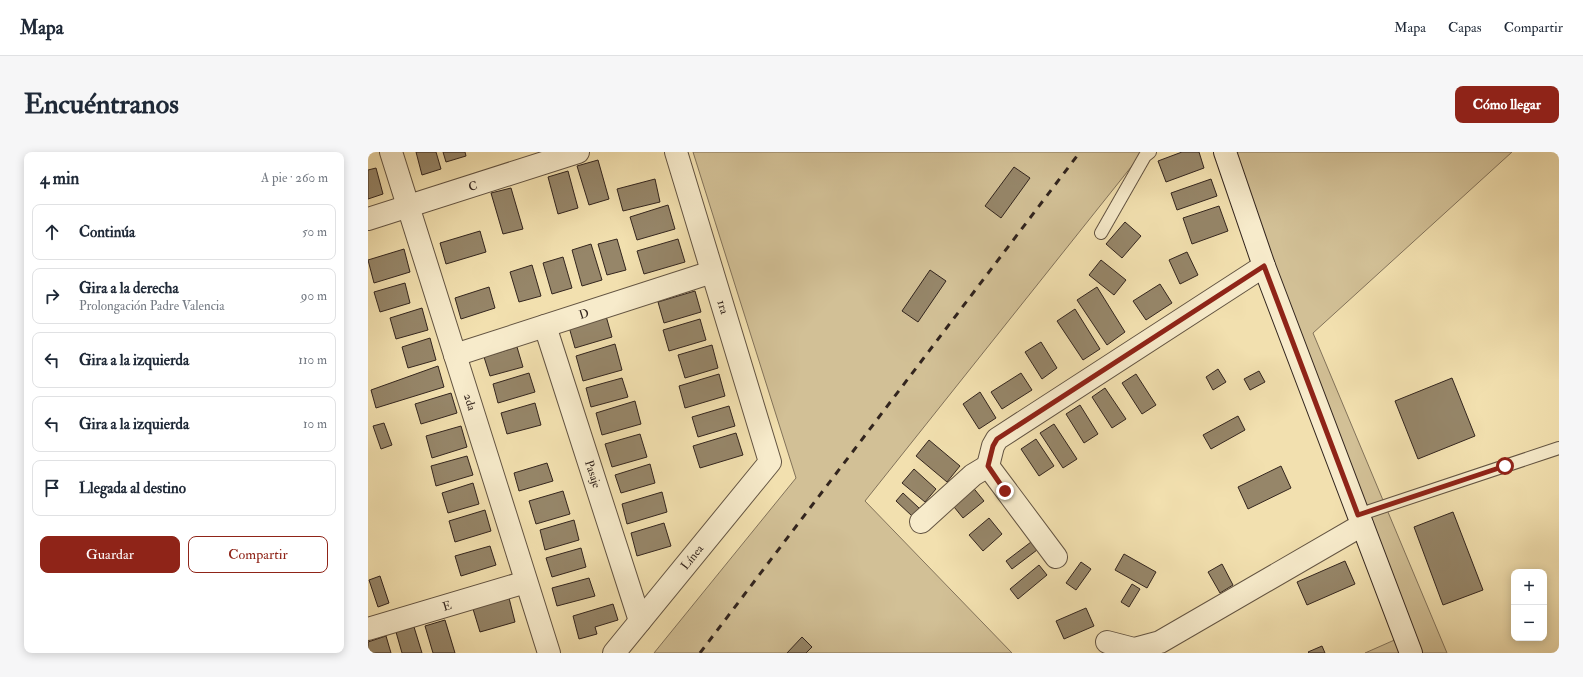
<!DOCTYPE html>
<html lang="es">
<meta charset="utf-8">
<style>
body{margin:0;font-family:"IM FELL Double Pica",serif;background:#f6f6f7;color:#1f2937}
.controls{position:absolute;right:12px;bottom:12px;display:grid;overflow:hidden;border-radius:8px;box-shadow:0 2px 10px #0003}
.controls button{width:36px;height:36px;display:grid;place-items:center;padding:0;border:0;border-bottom:1px solid #e0e1e3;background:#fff;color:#1f2937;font:20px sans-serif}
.stop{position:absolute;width:12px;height:12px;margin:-9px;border:3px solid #8f2418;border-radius:50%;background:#fff}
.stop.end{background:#8f2418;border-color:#fff;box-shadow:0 1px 4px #0008}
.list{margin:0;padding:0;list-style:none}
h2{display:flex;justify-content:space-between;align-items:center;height:52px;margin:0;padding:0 16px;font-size:17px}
h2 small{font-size:13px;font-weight:400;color:#747a83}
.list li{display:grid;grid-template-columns:26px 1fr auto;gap:12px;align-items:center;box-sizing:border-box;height:56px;margin:0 8px 8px;padding:0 8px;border:1px solid #e0e1e3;border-radius:8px}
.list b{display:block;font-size:15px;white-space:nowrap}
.list p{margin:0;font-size:13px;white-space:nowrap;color:#747a83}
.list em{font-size:13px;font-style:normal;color:#747a83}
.actions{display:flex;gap:8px;padding:12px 16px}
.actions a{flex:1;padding:9px 0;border:1px solid #8f2418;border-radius:8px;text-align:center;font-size:14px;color:#8f2418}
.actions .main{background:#8f2418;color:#fff}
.icon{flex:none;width:22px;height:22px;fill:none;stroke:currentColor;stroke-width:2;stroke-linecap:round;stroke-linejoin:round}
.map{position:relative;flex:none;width:1191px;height:501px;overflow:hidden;border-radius:8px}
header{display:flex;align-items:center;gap:24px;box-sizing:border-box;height:56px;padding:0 20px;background:#fff;border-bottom:1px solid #e0e1e3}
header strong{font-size:19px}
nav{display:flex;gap:22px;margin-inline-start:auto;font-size:14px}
.intro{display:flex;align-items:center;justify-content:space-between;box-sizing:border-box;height:96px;padding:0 24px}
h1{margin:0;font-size:28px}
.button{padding:10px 18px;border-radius:8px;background:#8f2418;color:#fff;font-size:14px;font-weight:700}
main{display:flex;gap:24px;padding:0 24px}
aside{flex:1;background:#fff;border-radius:8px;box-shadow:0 2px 10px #0003}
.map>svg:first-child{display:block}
.green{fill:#d2c096;stroke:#82725a}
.building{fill:#968669;stroke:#33251e}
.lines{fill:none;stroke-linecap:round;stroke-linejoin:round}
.lane-casing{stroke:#635442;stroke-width:14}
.street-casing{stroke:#635442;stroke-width:24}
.secondary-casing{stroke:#33251e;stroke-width:24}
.lane{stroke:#f7ebcb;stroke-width:12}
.street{stroke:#f7ebcb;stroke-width:22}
.secondary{stroke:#f7ebcb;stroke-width:22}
.rail{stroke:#33251e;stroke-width:3;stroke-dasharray:7 7;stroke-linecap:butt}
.route{stroke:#8f2418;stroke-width:5}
.labels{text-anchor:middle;stroke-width:3.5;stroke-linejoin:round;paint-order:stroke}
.street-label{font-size:12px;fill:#33251e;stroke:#f7ebcb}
</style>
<header>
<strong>Mapa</strong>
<nav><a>Mapa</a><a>Capas</a><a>Compartir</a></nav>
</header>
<div class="intro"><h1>Encuéntranos</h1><a class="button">Cómo llegar</a></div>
<main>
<aside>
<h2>4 min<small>A pie · 260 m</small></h2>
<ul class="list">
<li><svg class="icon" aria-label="ahead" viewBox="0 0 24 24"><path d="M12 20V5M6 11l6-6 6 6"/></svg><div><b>Continúa</b></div><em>50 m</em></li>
<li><svg class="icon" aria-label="right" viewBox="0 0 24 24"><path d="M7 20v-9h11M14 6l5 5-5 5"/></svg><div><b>Gira a la derecha</b><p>Prolongación Padre Valencia</p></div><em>90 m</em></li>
<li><svg class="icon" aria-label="left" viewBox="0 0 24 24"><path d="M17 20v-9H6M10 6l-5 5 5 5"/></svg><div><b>Gira a la izquierda</b></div><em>110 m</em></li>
<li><svg class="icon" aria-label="left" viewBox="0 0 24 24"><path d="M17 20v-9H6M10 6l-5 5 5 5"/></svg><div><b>Gira a la izquierda</b></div><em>10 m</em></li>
<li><svg class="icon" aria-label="arrive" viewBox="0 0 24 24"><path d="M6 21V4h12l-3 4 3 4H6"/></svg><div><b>Llegada al destino</b></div></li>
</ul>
<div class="actions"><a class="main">Guardar</a><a>Compartir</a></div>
</aside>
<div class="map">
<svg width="1191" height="501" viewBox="0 0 1191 501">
<rect width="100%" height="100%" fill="#f2e0af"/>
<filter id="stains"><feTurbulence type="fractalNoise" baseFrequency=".005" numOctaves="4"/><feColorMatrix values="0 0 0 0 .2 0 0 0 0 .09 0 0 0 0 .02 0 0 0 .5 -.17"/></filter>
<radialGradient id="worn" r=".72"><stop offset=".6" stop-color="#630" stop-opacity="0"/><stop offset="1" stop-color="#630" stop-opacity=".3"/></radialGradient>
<g class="green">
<polygon points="325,0 775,0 497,349 644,501 286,501 428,326"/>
<polygon points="847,0 1144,0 945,181 1079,501 997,501 1031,486"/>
</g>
<g class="building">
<polygon points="48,0 68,0 73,17 54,23"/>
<polygon points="75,0 97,0 98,4 78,10"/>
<polygon points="814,0 831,0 836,16 798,30 790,9"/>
<polygon points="230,8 241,47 221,53 209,14"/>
<polygon points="646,15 662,26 633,66 617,54"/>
<polygon points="8,16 15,42 0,47 0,18"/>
<polygon points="200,19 210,56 190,62 180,25"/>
<polygon points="287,27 292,50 255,59 249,37"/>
<polygon points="843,27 849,44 809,58 803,41"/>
<polygon points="143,36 155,77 135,82 123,41"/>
<polygon points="300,53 307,77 269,88 262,65"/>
<polygon points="851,54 860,79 824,92 815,66"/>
<polygon points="757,70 773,84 754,106 738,92"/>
<polygon points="112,79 118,100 78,112 72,91"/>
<polygon points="249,87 258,118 239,123 230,92"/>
<polygon points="310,87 317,110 276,122 269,99"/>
<polygon points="223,92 234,128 214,134 204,98"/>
<polygon points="36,97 42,120 6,131 0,108"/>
<polygon points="819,100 830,123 812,132 801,108"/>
<polygon points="195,105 204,136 184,142 175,111"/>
<polygon points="733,108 758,128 746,143 721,123"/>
<polygon points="164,113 173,144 151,150 142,120"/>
<polygon points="562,118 578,129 550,170 534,159"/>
<polygon points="37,131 42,151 12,160 6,140"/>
<polygon points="792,132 804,151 778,168 765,149"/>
<polygon points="121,135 127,156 93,167 87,146"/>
<polygon points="729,135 757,180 739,193 709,148"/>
<polygon points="327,139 333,160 296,171 290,150"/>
<polygon points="54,156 60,178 28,187 22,166"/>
<polygon points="707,157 732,197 715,208 689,169"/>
<polygon points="238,164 244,185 207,196 201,175"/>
<polygon points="332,167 338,188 301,199 295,178"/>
<polygon points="62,186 68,208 40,216 34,195"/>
<polygon points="673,190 689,216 674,227 657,200"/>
<polygon points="247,192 254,218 215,229 208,204"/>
<polygon points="344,193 350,216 317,226 310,203"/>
<polygon points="149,195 155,215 122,224 116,205"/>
<polygon points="70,214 76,235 8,256 3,238"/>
<polygon points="850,217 858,230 845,238 838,225"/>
<polygon points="891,219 897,230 882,238 876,227"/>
<polygon points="161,221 167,240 130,251 125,232"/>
<polygon points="653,221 664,238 634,257 623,240"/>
<polygon points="351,222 357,244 317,256 311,234"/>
<polygon points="768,222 788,253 774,262 754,231"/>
<polygon points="254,226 260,245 223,255 218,236"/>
<polygon points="1084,226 1107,284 1050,307 1027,249"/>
<polygon points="737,236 758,267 744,276 724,245"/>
<polygon points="612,240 628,266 611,277 595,252"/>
<polygon points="83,241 89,261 53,272 47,252"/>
<polygon points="267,249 273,272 234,283 228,261"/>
<polygon points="167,251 173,273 139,282 133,261"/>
<polygon points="712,253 730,282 716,291 698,262"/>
<polygon points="361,254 367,274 330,285 324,265"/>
<polygon points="870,264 877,278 843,297 835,283"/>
<polygon points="16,271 24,293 13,297 5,274"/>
<polygon points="686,272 709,307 695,316 672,281"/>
<polygon points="93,274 99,295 64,306 58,284"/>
<polygon points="368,281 375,303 332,316 325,294"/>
<polygon points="272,282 279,305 244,315 237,292"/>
<polygon points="668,287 686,314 671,324 653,297"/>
<polygon points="561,288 592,314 579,330 548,304"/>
<polygon points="99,304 105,323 68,334 63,314"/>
<polygon points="179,311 185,329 151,339 146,321"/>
<polygon points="282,312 287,331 253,341 247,323"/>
<polygon points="913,314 923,336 880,357 870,335"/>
<polygon points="546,317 568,337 557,350 534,331"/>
<polygon points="105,331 111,352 80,361 74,341"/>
<polygon points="603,333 616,349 595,366 582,350"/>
<polygon points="195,339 202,362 168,372 161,349"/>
<polygon points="294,340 299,360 259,372 254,352"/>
<polygon points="535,341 551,356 544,364 528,349"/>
<polygon points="117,358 123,379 87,390 81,369"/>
<polygon points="1085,360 1115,438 1075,453 1046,375"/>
<polygon points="621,366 634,382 615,399 601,383"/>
<polygon points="206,368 211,388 177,398 172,378"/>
<polygon points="296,371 303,394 269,404 263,381"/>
<polygon points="663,390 669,398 644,417 638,409"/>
<polygon points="122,394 128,413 93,424 87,404"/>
<polygon points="213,396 218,415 184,425 178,406"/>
<polygon points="756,402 788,420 779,436 747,418"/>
<polygon points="977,409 987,432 939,453 929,430"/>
<polygon points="713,410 723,417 708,438 698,431"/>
<polygon points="854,412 865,433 852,441 840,420"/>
<polygon points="671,413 679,423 650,447 642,437"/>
<polygon points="12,424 21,451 10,455 1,428"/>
<polygon points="221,426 227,444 189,454 184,436"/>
<polygon points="764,432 772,437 761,455 753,450"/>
<polygon points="141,446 147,470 112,480 105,457"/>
<polygon points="245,452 250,468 227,475 229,482 211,487 205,464"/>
<polygon points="718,456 726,474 696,487 688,469"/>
<polygon points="77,468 87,501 65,501 57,474"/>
<polygon points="46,475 54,501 34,501 28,480"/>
<polygon points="18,484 23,501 0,501 0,490"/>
<polygon points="434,485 444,495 438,501 419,501"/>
<polygon points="954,494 957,501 941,501 940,500"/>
</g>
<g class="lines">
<g class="lane-casing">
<g id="lane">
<polyline points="733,81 777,4 782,0"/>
<polyline points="990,363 1191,296"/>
</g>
</g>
<g class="street-casing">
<g id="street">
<polyline points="23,0 181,501"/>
<polyline points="0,67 210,0"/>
<polyline points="177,174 272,469"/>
<polyline points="87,203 344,120"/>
<polyline points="553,370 605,323 620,314"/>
<polyline points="688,405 620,314 625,294 629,287 896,114"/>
<polyline points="0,477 158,430"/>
<polyline points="739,490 766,497 792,490 994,373"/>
<polyline points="246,501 402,310 308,0"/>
</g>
</g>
<g class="secondary-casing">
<polyline id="secondary" points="857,0 896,114 1043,501"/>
</g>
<use href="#lane" class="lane"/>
<use href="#street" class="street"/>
<use href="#secondary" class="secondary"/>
<polyline class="rail" points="332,501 712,0"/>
</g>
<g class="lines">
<polyline class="route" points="637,339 620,314 625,294 629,287 896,114 990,363 1137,314"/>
</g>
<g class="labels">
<g class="street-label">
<text transform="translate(105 34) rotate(-18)" y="4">C</text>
<text transform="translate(355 155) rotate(73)" y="4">1ra</text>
<text transform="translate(216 162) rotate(-18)" y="4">D</text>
<text transform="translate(102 250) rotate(73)" y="4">2da</text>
<text transform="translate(225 322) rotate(72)" y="4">Pasaje</text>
<text transform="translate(324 405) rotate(-51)" y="4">Línea</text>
<text transform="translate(79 454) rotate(-17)" y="4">E</text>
</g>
</g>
<rect width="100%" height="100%" filter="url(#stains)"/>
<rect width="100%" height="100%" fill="url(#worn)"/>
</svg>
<div class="controls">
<button>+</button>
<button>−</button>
</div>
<div class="stop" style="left:1137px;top:314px"></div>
<div class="stop end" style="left:637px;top:339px"></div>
</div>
</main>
